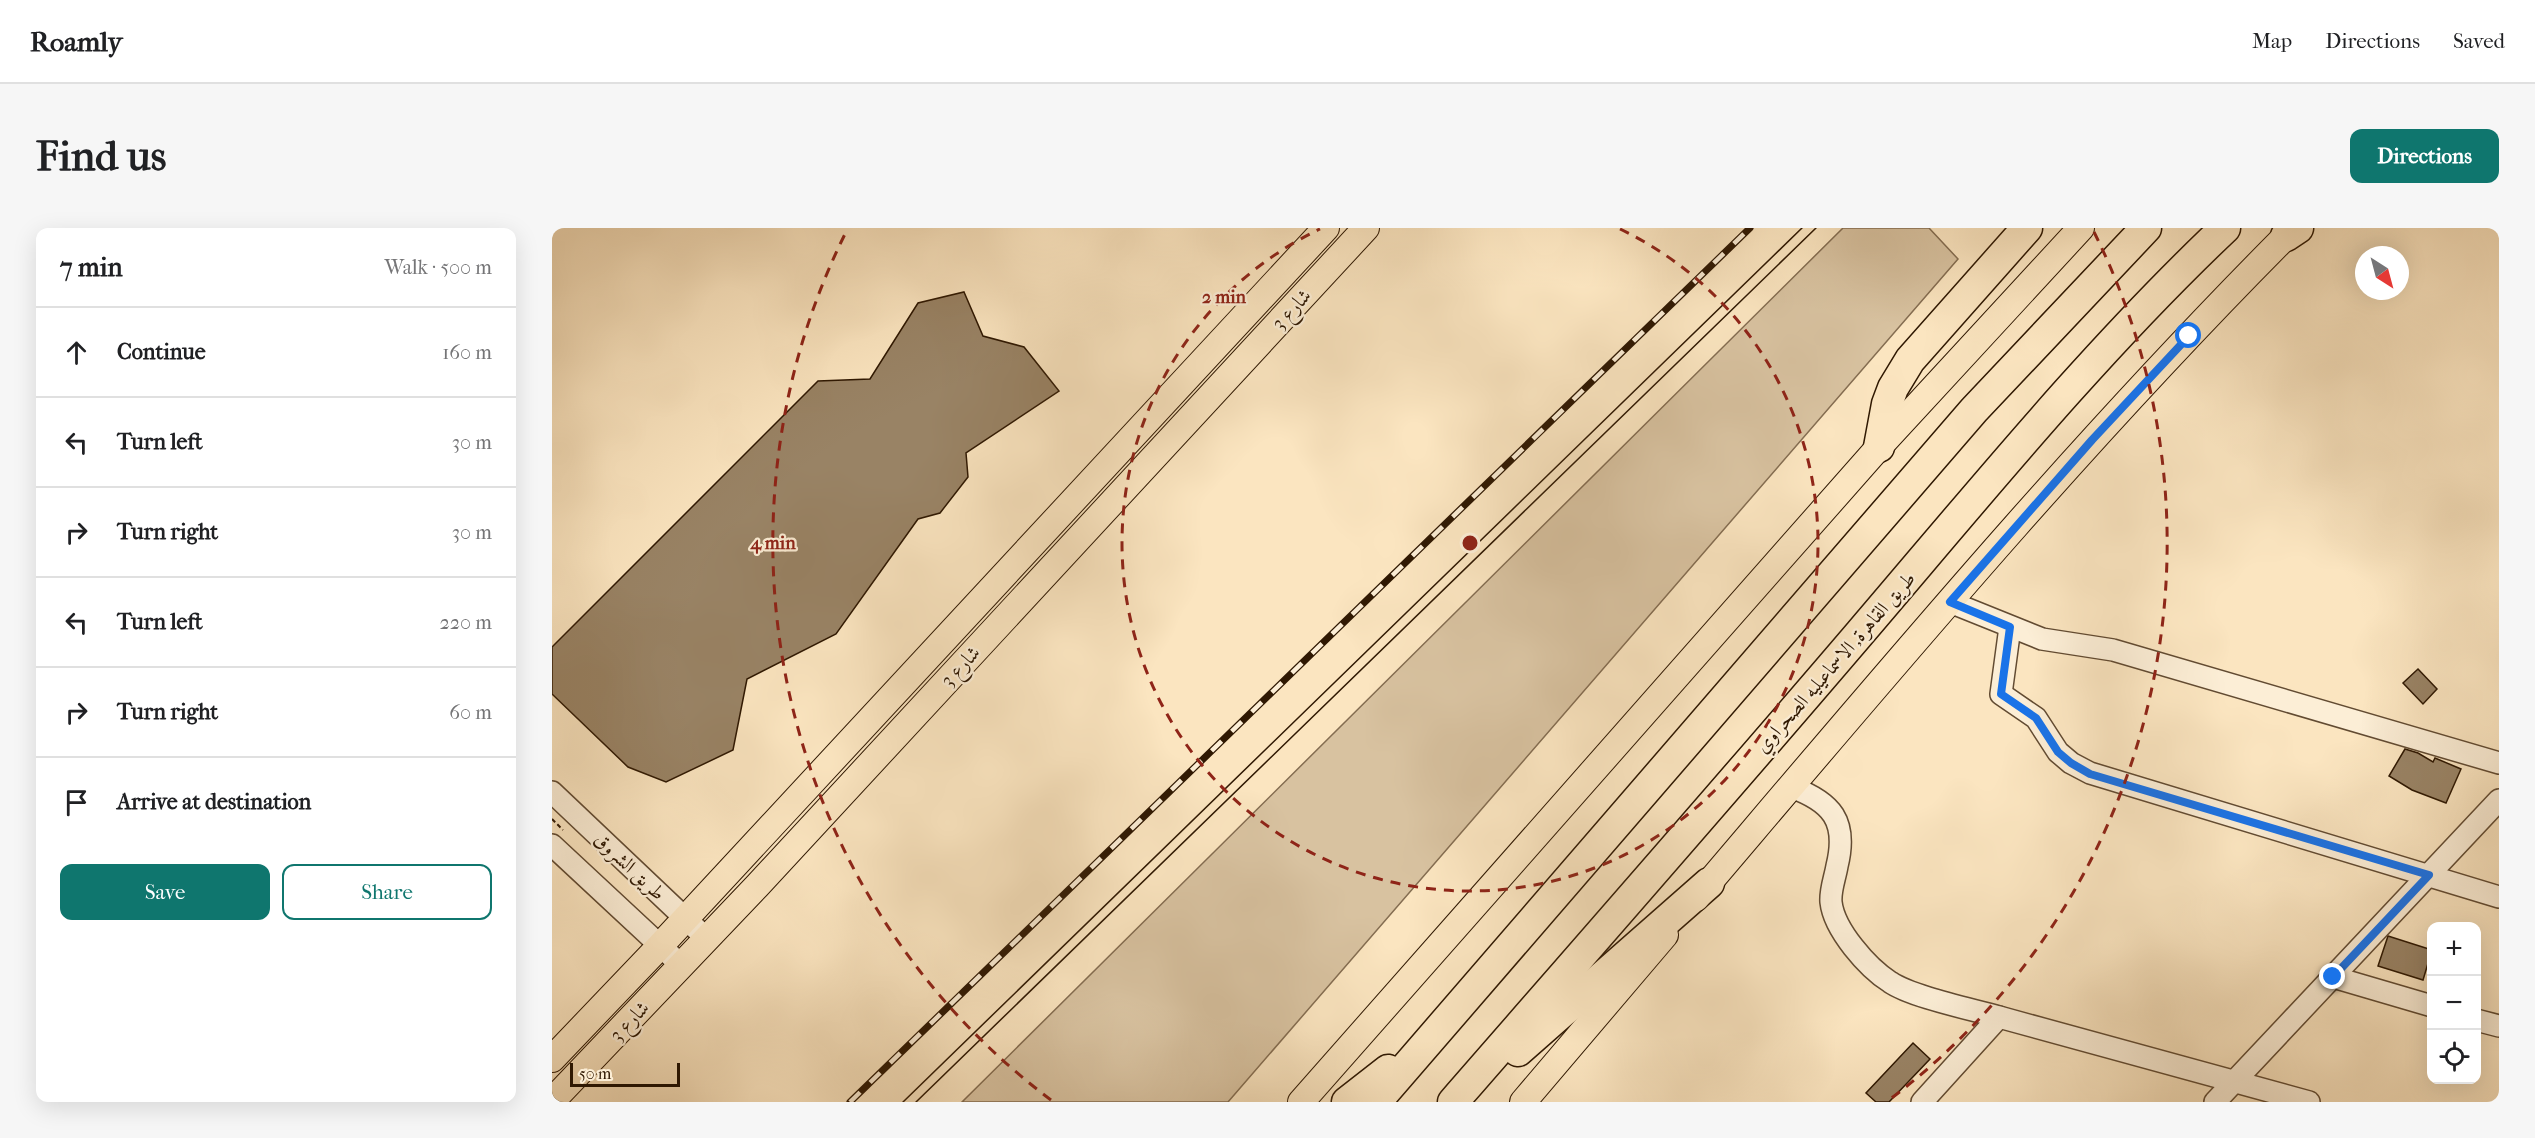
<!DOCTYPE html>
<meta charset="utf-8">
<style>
body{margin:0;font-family:"IM FELL French Canon",Amiri,serif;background:#f6f6f6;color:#202124}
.controls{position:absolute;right:18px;bottom:18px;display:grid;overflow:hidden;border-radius:12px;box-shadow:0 6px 24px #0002}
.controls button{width:54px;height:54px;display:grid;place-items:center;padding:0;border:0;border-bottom:2px solid #e0e0e0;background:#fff;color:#202124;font:30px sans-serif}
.compass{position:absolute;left:1803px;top:18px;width:54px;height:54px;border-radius:50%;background:#fff;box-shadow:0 6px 24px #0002;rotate:144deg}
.scale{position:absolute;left:18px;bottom:15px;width:110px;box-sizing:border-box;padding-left:6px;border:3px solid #2f1802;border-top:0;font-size:16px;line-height:21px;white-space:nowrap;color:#2f1802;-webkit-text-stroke:4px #fceed6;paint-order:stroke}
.stop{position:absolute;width:18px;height:18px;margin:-14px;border:4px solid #1a73e8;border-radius:50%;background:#fff}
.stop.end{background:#1a73e8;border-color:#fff;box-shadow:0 2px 6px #0008}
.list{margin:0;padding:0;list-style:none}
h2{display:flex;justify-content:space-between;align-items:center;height:78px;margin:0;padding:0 24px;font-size:26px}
h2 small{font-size:20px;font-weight:400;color:#757577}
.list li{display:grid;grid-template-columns:39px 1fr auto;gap:18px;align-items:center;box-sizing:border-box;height:90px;padding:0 24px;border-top:2px solid #e0e0e0}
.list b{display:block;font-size:22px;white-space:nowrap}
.list em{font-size:20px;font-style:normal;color:#757577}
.actions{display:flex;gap:12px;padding:18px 24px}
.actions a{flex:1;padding:14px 0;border:2px solid #0f766e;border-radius:12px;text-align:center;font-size:21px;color:#0f766e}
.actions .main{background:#0f766e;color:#fff}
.icon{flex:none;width:33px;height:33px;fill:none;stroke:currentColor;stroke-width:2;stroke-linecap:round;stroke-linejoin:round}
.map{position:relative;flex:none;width:1947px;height:874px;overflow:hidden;border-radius:12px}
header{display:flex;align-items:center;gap:36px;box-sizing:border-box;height:84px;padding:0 30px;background:#fff;border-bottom:2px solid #e0e0e0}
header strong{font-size:28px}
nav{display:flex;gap:33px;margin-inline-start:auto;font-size:21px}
.intro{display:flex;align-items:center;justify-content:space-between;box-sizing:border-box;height:144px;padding:0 36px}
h1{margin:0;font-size:42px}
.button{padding:15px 27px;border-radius:12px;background:#0f766e;color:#fff;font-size:21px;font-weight:700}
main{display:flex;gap:36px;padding:0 36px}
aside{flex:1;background:#fff;border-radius:12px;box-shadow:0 6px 24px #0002}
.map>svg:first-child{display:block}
.green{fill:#d8c2a0;stroke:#846d51;stroke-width:1.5}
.building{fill:#998365;stroke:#2f1802;stroke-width:1.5}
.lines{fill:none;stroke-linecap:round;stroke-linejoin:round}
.minor-casing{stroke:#624b32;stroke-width:24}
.major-casing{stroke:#2f1802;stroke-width:28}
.highway-casing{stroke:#2f1802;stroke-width:33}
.path{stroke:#2f1802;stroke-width:2;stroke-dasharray:4.5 3;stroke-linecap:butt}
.minor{stroke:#fceed6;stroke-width:21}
.major{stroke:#fbe5c0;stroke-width:26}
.highway{stroke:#fbe5c0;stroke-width:30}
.tram{stroke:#2f1802;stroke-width:1.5}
.rail-casing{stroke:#2f1802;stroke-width:7}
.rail{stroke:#fceed6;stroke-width:4.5;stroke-dasharray:14;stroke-linecap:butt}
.route{stroke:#1a73e8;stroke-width:8}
.ring{fill:none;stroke:#8f2418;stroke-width:3;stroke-dasharray:10 8}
.labels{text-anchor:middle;stroke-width:4.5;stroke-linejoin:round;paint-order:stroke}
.street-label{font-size:20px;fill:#2f1802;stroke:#fceed6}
.centre{fill:#8f2418;stroke:#fceed6;stroke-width:3}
.ring-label{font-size:18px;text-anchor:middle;font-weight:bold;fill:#8f2418;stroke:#fceed6;stroke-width:4.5;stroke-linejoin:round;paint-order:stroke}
</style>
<header>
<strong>Roamly</strong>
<nav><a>Map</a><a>Directions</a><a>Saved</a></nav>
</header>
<div class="intro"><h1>Find us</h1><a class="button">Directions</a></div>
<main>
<aside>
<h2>7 min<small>Walk · 500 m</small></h2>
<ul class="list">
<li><svg class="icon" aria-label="ahead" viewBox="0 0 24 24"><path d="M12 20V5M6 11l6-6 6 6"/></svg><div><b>Continue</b></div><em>160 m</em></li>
<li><svg class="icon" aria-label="left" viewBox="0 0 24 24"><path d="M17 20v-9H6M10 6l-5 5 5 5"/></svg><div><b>Turn left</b></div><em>30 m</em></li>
<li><svg class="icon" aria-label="right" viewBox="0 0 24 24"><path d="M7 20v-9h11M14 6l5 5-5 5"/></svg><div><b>Turn right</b></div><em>30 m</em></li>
<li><svg class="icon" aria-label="left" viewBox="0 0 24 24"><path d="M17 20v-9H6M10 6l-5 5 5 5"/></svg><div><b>Turn left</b></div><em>220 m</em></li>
<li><svg class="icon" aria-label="right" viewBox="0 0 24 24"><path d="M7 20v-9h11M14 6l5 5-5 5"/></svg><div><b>Turn right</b></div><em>60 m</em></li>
<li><svg class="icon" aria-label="arrive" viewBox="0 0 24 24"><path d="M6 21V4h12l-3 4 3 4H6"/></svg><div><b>Arrive at destination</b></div></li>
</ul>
<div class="actions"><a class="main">Save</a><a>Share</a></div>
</aside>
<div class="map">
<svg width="1947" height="874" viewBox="0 0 1947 874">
<rect width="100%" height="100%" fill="#fbe5c0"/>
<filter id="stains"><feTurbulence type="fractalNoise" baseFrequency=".00333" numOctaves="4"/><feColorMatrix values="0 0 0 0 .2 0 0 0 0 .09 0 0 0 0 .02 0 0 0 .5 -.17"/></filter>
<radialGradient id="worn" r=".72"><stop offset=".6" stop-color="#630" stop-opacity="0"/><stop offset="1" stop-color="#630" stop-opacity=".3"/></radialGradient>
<polygon class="green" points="1291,0 1377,0 1406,31 676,874 410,874"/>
<g class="building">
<polygon points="412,64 431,108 472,119 507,163 414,225 416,249 388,285 366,291 284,406 195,451 181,522 114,554 76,539 0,466 0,419 266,153 318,151 366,75"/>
<polygon points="1866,441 1885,461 1871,476 1851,455"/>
<polygon points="1853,521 1866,525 1881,534 1883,530 1909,541 1894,575 1860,562 1837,548"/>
<polygon points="1836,708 1880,722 1871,752 1826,738"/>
<polygon points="1361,815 1378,831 1337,874 1324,874 1314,865"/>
</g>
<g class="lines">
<g class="minor-casing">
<g id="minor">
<polyline points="1398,374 1490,411 1561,422 1947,535"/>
<polyline points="1458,399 1449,466 1484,490 1506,524 1519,535 1538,545 1947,669"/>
<path d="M1239,559C1280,574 1296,593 1285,638C1283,650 1278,662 1279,674C1282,702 1316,740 1338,754C1360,769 1419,781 1447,789"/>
<polyline points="0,564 155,711"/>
<polyline points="0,617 130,738"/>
<polyline points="1781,749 1880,778"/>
<polyline points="1924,792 1947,798"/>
<polyline points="1370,874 1447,789 1757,874"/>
<polyline points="1663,874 1947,572"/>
</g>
</g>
<g class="major-casing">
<g id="major">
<path d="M1144,670C1338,442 1530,212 1742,0"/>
<polyline points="0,831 108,718 774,0"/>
<polyline points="0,873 205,658 814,0"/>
<polyline points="749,874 1327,219 1529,0"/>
<polyline points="971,874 1113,707"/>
</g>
</g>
<g class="highway-casing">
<g id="highway">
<polyline points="1734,8 1746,0"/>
<polyline points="1327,219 1335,176 1341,160 1358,132 1475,0"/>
<polyline points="966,823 1157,655"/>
<polyline points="795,874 836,842"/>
<polyline points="824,874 1422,182 1594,0"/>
<path d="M901,874C1037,718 1174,562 1308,405C1426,267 1541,125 1673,0"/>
</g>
</g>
<polyline class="path" points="0,591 11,602"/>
<use href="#minor" class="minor"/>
<use href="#major" class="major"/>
<use href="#highway" class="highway"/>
<g class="tram">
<polyline points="351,874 1250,0"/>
<polyline points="364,874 1264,0"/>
</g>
<g class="rail-casing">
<polyline id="rail" points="298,874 1198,0"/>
</g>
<use href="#rail" class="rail"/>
</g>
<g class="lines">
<polyline class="route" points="1637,108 1540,212 1398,374 1458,399 1449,466 1484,490 1506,524 1519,535 1538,546 1877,647 1781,749"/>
</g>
<g class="ring">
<path d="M1068 1A348 348 0 1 1 768 1"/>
<path d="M499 872A697 697 0 0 1 294 4M1542 4A697 697 0 0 1 1337 872"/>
</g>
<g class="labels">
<g class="street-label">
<text transform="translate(739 81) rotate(-47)" y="7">شارع 3</text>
<text transform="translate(1283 434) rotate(-49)" y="7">طريق القاهرة, الاسماعيليه الصحراوي</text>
<text transform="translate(408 438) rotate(-47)" y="7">شارع 3</text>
<text transform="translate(78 638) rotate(43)" y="7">طريق الشروق</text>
<text transform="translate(77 793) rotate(-46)" y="7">شارع 3</text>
</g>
</g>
<circle cx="918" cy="315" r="9" class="centre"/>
<g class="ring-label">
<text x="672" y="75">2 min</text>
<text x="221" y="321">4 min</text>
</g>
<rect width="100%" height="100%" filter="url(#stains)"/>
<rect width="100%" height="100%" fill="url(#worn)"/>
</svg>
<div class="controls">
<button>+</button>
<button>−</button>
<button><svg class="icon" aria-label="locate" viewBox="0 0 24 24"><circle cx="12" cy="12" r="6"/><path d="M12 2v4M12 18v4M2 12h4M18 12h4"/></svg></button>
</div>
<svg class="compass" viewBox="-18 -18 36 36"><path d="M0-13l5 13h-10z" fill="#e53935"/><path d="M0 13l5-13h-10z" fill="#757577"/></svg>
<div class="scale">50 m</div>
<div class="stop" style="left:1637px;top:108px"></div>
<div class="stop end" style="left:1781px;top:749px"></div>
</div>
</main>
